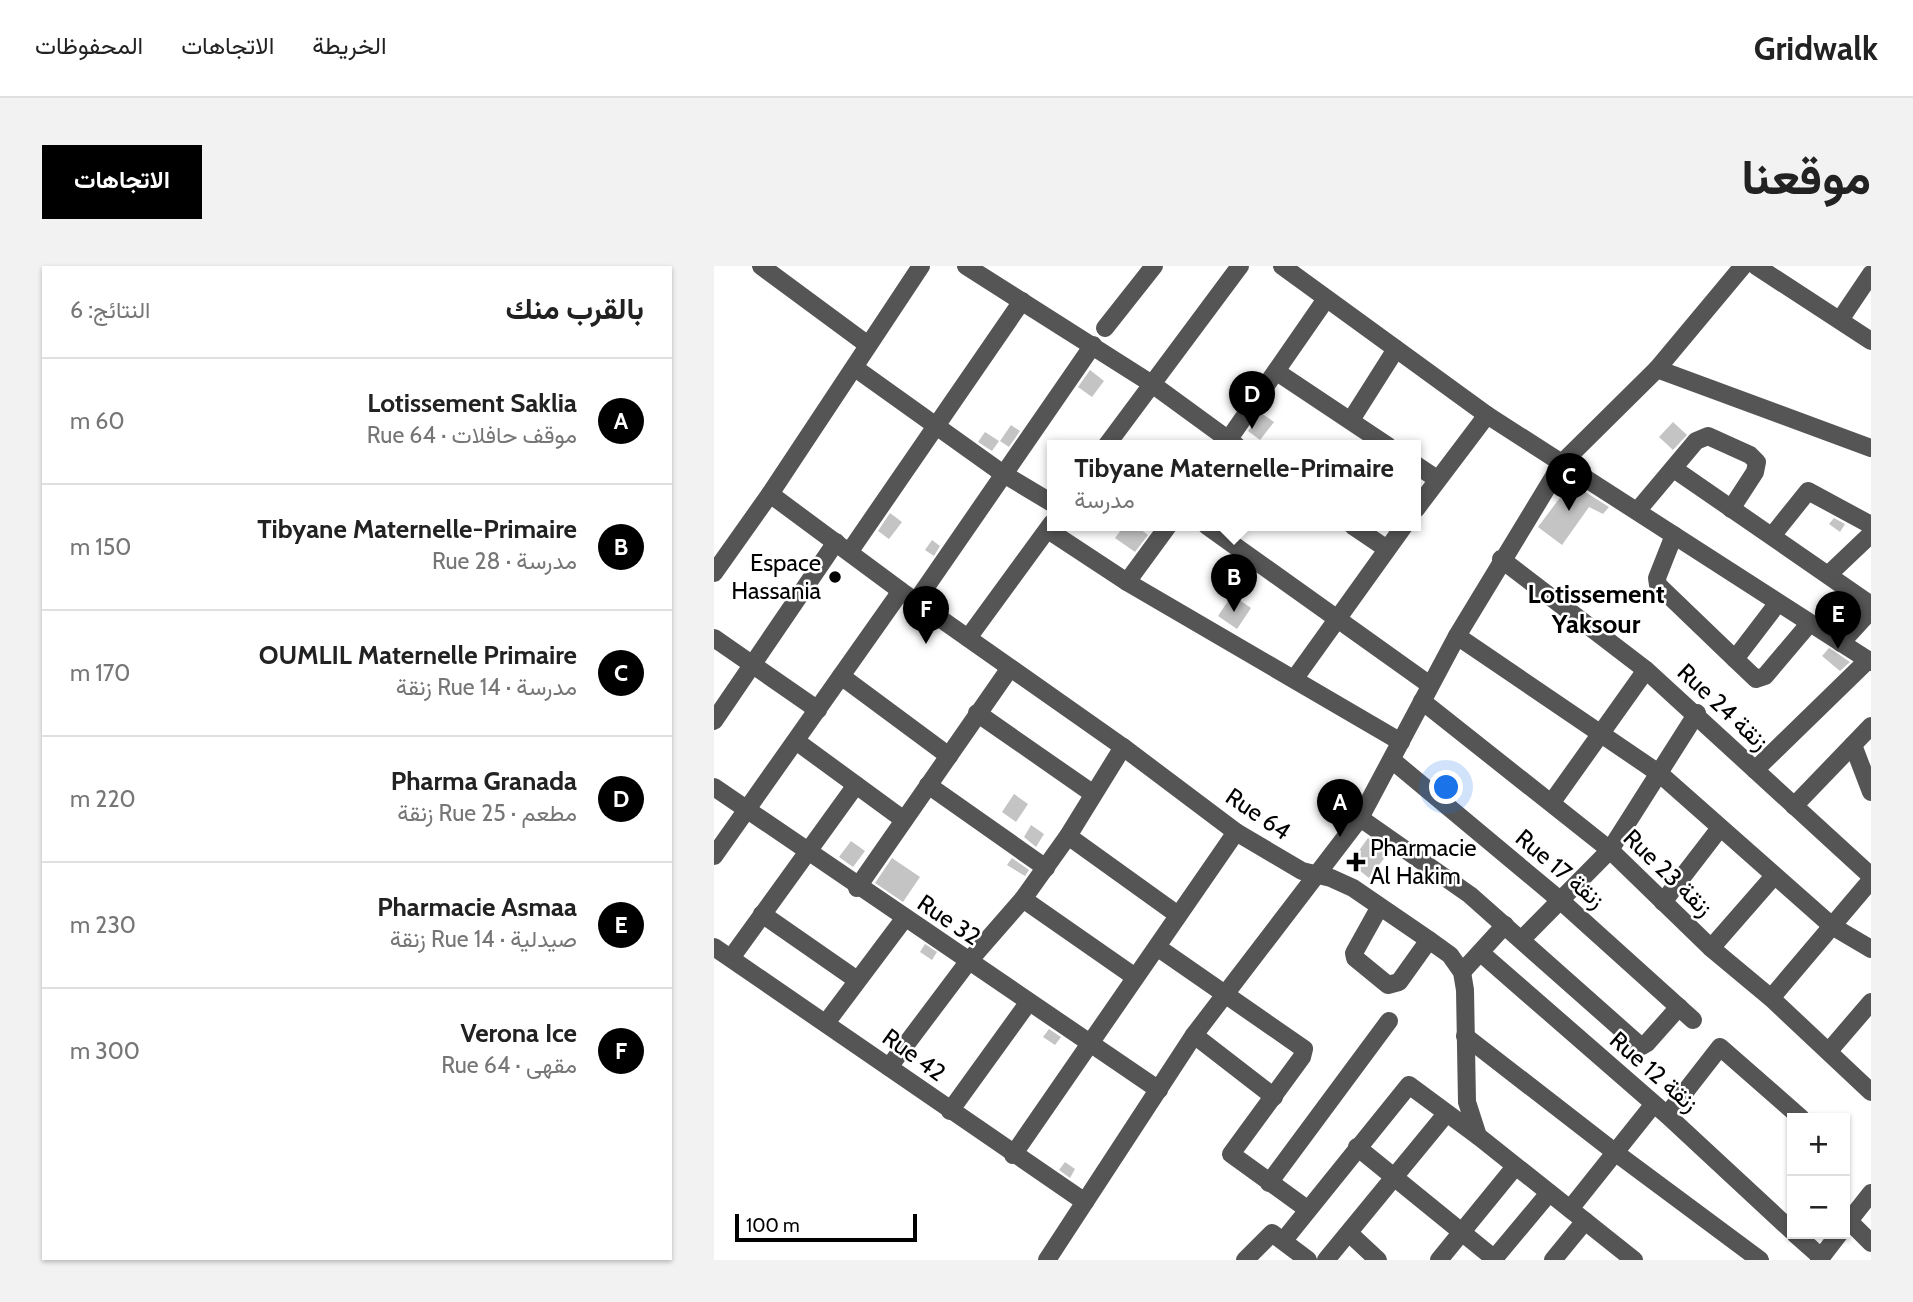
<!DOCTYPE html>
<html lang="ar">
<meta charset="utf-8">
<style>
body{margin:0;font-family:Cabin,Vazirmatn,sans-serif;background:#f2f2f2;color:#222;direction:rtl}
.controls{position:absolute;right:21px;bottom:21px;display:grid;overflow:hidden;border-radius:0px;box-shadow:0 2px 5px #0004}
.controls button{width:63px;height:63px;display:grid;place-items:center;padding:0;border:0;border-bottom:2px solid #e0e0e0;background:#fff;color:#222;font:35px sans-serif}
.scale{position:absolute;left:21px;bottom:18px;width:182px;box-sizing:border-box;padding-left:7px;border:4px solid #000;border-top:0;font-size:19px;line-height:24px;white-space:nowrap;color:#000;-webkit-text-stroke:5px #fff;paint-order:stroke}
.you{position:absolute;left:733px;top:522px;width:24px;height:24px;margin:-18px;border:5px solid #fff;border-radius:50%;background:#1a73e8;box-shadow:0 0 0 10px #1a73e833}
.badge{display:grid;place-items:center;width:46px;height:46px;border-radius:50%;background:#000;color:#fff;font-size:23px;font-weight:700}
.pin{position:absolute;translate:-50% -58px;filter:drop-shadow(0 2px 4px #0008)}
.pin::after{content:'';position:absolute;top:37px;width:24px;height:21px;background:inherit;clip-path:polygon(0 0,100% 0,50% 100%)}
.popup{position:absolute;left:333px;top:174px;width:374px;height:91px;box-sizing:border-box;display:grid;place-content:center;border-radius:0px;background:#fff;filter:drop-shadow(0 2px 5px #0005);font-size:23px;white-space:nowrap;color:#767676}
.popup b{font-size:26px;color:#222}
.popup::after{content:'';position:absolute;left:50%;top:100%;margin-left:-14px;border:14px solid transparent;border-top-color:#fff}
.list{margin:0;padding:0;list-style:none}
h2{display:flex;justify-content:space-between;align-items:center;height:91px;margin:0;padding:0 28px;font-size:30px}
h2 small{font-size:23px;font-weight:400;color:#767676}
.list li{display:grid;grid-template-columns:46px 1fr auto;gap:21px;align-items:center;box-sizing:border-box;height:126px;padding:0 28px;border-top:2px solid #e0e0e0}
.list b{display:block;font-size:26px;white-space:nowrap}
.list p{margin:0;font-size:23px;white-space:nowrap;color:#767676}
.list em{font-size:23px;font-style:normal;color:#767676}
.map{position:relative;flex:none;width:1157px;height:994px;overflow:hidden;direction:ltr;border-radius:0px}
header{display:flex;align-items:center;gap:42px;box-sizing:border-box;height:98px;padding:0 35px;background:#fff;border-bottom:2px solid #e0e0e0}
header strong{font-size:33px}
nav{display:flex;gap:38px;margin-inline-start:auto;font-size:24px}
.intro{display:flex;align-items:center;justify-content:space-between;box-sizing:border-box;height:168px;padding:0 42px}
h1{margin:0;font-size:49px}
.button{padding:18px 32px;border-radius:0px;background:#000;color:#fff;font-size:24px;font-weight:700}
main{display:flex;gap:42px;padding:0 42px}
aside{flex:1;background:#fff;border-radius:0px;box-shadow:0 2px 5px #0004}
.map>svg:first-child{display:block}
.building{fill:#c4c4c4}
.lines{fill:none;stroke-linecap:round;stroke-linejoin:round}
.minor{stroke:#555;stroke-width:18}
.poi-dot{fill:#000;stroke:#fff;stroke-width:2.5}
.labels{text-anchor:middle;stroke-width:5;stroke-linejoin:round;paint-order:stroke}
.poi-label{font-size:24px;fill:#000;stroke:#fff;text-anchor:end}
.street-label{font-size:24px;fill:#000;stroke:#fff}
.neighbourhood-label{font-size:26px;font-weight:bold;fill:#000;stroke:#fff}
</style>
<header>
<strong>Gridwalk</strong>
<nav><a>الخريطة</a><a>الاتجاهات</a><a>المحفوظات</a></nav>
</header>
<div class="intro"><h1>موقعنا</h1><a class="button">الاتجاهات</a></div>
<main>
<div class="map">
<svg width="1157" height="994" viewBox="0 0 1157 994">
<rect width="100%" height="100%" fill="#fff"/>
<g class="building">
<polygon points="376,104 390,115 378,131 364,121"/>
<polygon points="547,147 560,156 546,174 534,165"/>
<polygon points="959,156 973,169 959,184 945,171"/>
<polygon points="297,159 306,165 295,181 286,175"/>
<polygon points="271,166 285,175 278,185 264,176"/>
<polygon points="857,217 895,241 889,248 875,241 848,279 824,261"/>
<polygon points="176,247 188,256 175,273 164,265"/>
<polygon points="1120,252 1131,258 1126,266 1115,258"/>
<polygon points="410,260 422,260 434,269 421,286 401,272"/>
<polygon points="218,274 226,280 220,290 211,284"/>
<polygon points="518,329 537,342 523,363 504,350"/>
<polygon points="1115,382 1136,396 1126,405 1108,390"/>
<polygon points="300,528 314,538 302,556 288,546"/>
<polygon points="317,559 330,568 322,581 310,571"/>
<polygon points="654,572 675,586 655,612 636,597"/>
<polygon points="137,575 151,585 139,601 125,591"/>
<polygon points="178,592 206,611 189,636 161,617"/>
<polygon points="298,592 315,604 311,610 293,599"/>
<polygon points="211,678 223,686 218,694 206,686"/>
<polygon points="335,763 347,771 341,779 329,771"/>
<polygon points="351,896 361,903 356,912 345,904"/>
</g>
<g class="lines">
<g class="minor">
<polyline points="47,0 154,79"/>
<polyline points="252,0 438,118 523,180"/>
<polyline points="568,0 773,149 1157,396"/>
<polyline points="1042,0 1157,75"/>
<polyline points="1126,54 1157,8"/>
<polyline points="391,62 440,0"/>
<polyline points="141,102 288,207 338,237"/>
<polyline points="943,103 1157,182"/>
<polyline points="563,106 674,180"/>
<polyline points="637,154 682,83"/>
<polyline points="392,180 526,0"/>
<polyline points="510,180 612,33"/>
<polyline points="702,199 723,213"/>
<polyline points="960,203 1157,339"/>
<polyline points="56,228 187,325 409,481 522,566 588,605 617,612 639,622 715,674 736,689 748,706 751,724 753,836 764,870 920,994"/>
<polyline points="702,243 773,149"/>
<polyline points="924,244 982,175 994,170 1036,189 1043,196 1041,206 1017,243"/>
<polyline points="493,260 716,419"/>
<polyline points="639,260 673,283"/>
<polyline points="334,264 413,316 687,476"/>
<polyline points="960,269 943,312 944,319 1021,393"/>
<polyline points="1058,270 1094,225 1157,259"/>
<polyline points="136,285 308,35"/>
<polyline points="787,293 932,404 1157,610"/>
<polyline points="0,307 56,228 207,0"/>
<polyline points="1115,308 1157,268"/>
<polyline points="413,316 454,260"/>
<polyline points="203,334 379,79"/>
<polyline points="1063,338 1021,393 1042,413 1051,410 1095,358"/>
<polyline points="743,370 946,508 1118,660 1157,683"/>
<polyline points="0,372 104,444"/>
<polyline points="254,372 338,257"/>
<polyline points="1127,377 1157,344"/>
<polyline points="127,410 235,490"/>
<polyline points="581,412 690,260"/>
<polyline points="708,435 896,584 997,682 1057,732 1157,826"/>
<polyline points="263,447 378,527"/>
<polyline points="0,455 122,276"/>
<polyline points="82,475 190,554"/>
<polyline points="1139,479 1157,526"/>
<polyline points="678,494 847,635 979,754"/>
<polyline points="1041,504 1154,394"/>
<polyline points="214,519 332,602"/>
<polyline points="0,521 445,824"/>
<polyline points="838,536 932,404"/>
<polyline points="1080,540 1157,460"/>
<polyline points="646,552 756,629 923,777 928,780 933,777 965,741"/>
<polyline points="354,570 464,649"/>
<polyline points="0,590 187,325"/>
<polyline points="143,622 296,402"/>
<polyline points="309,633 421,711"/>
<polyline points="949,636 1006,562"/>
<polyline points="665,642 640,687 641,692 674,719 685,716 715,674"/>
<polyline points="48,648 143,714"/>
<polyline points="808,673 896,584 983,447"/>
<polyline points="0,681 371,936"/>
<polyline points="443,681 590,783 588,791 517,888 593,943"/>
<polyline points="997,682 1060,610"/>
<polyline points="767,687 953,849 1078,965"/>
<polyline points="17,692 142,519"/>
<polyline points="748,706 791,659"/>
<polyline points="1057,732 1157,614"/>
<polyline points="112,757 190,653"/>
<polyline points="480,769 560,831"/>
<polyline points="751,770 902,887 1046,994"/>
<polyline points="1115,785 1157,736"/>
<polyline points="175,801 254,696 309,633 354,570 409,481"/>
<polyline points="236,845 314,737"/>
<polyline points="953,849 1006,781 1087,852"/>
<polyline points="643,881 782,994"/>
<polyline points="299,889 522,566"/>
<polyline points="555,917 675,755"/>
<polyline points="856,943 939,839"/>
<polyline points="1135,955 1157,977"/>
<polyline points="1131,960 1157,927"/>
<polyline points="635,967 664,994"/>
<polyline points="1081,968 1107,991"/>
<polyline points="570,974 695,819 764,870"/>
<polyline points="333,994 480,769 646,552 743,370 848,197 943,103 1029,0"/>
<polyline points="531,994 558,967 594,994"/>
<polyline points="612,994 732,848"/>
<polyline points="725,994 800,902"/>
<polyline points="779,994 835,927"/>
<polyline points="839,994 871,955"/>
<polyline points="1105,994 1125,968"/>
</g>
</g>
<g class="poi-dot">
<circle cx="121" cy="311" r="7"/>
<path d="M638.5 585.5h7v7h7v7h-7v7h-7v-7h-7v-7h7z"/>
</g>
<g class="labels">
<g class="poi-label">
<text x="107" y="305">Espace<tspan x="107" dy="28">Hassania</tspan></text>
<text x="656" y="590" text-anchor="start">Pharmacie<tspan x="656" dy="28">Al Hakim</tspan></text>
</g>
<g class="street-label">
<text transform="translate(1009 441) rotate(43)" y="8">Rue 24 زنقة</text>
<text transform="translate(544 548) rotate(34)" y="8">Rue 64</text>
<text transform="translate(846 603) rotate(40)" y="8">Rue 17 زنقة</text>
<text transform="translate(954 607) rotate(44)" y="8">Rue 23 زنقة</text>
<text transform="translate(235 654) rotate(34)" y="8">Rue 32</text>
<text transform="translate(200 789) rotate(36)" y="8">Rue 42</text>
<text transform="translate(940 806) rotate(41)" y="8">Rue 12 زنقة</text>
</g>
<g class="neighbourhood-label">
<text x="882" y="337">Lotissement<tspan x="882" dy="30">Yaksour</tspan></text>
</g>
</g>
</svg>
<div class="controls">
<button>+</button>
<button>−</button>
</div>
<div class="scale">100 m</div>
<div class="you"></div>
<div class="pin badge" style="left:626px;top:571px">A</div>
<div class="pin badge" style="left:520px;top:346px">B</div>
<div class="popup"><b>Tibyane Maternelle-Primaire</b>مدرسة</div>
<div class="pin badge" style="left:855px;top:245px">C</div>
<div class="pin badge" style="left:538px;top:163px">D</div>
<div class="pin badge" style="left:1124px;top:383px">E</div>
<div class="pin badge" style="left:212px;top:378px">F</div>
</div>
<aside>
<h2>بالقرب منك<small>النتائج: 6</small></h2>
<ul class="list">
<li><span class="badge">A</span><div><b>Lotissement Saklia</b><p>موقف حافلات · Rue 64</p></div><em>60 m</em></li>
<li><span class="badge">B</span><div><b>Tibyane Maternelle-Primaire</b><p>مدرسة · Rue 28</p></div><em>150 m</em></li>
<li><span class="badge">C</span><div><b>OUMLIL Maternelle Primaire</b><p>مدرسة · Rue 14 زنقة</p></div><em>170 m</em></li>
<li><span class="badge">D</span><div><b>Pharma Granada</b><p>مطعم · Rue 25 زنقة</p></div><em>220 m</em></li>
<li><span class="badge">E</span><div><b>Pharmacie Asmaa</b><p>صيدلية · Rue 14 زنقة</p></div><em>230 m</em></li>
<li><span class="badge">F</span><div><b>Verona Ice</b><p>مقهى · Rue 64</p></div><em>300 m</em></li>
</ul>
</aside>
</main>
